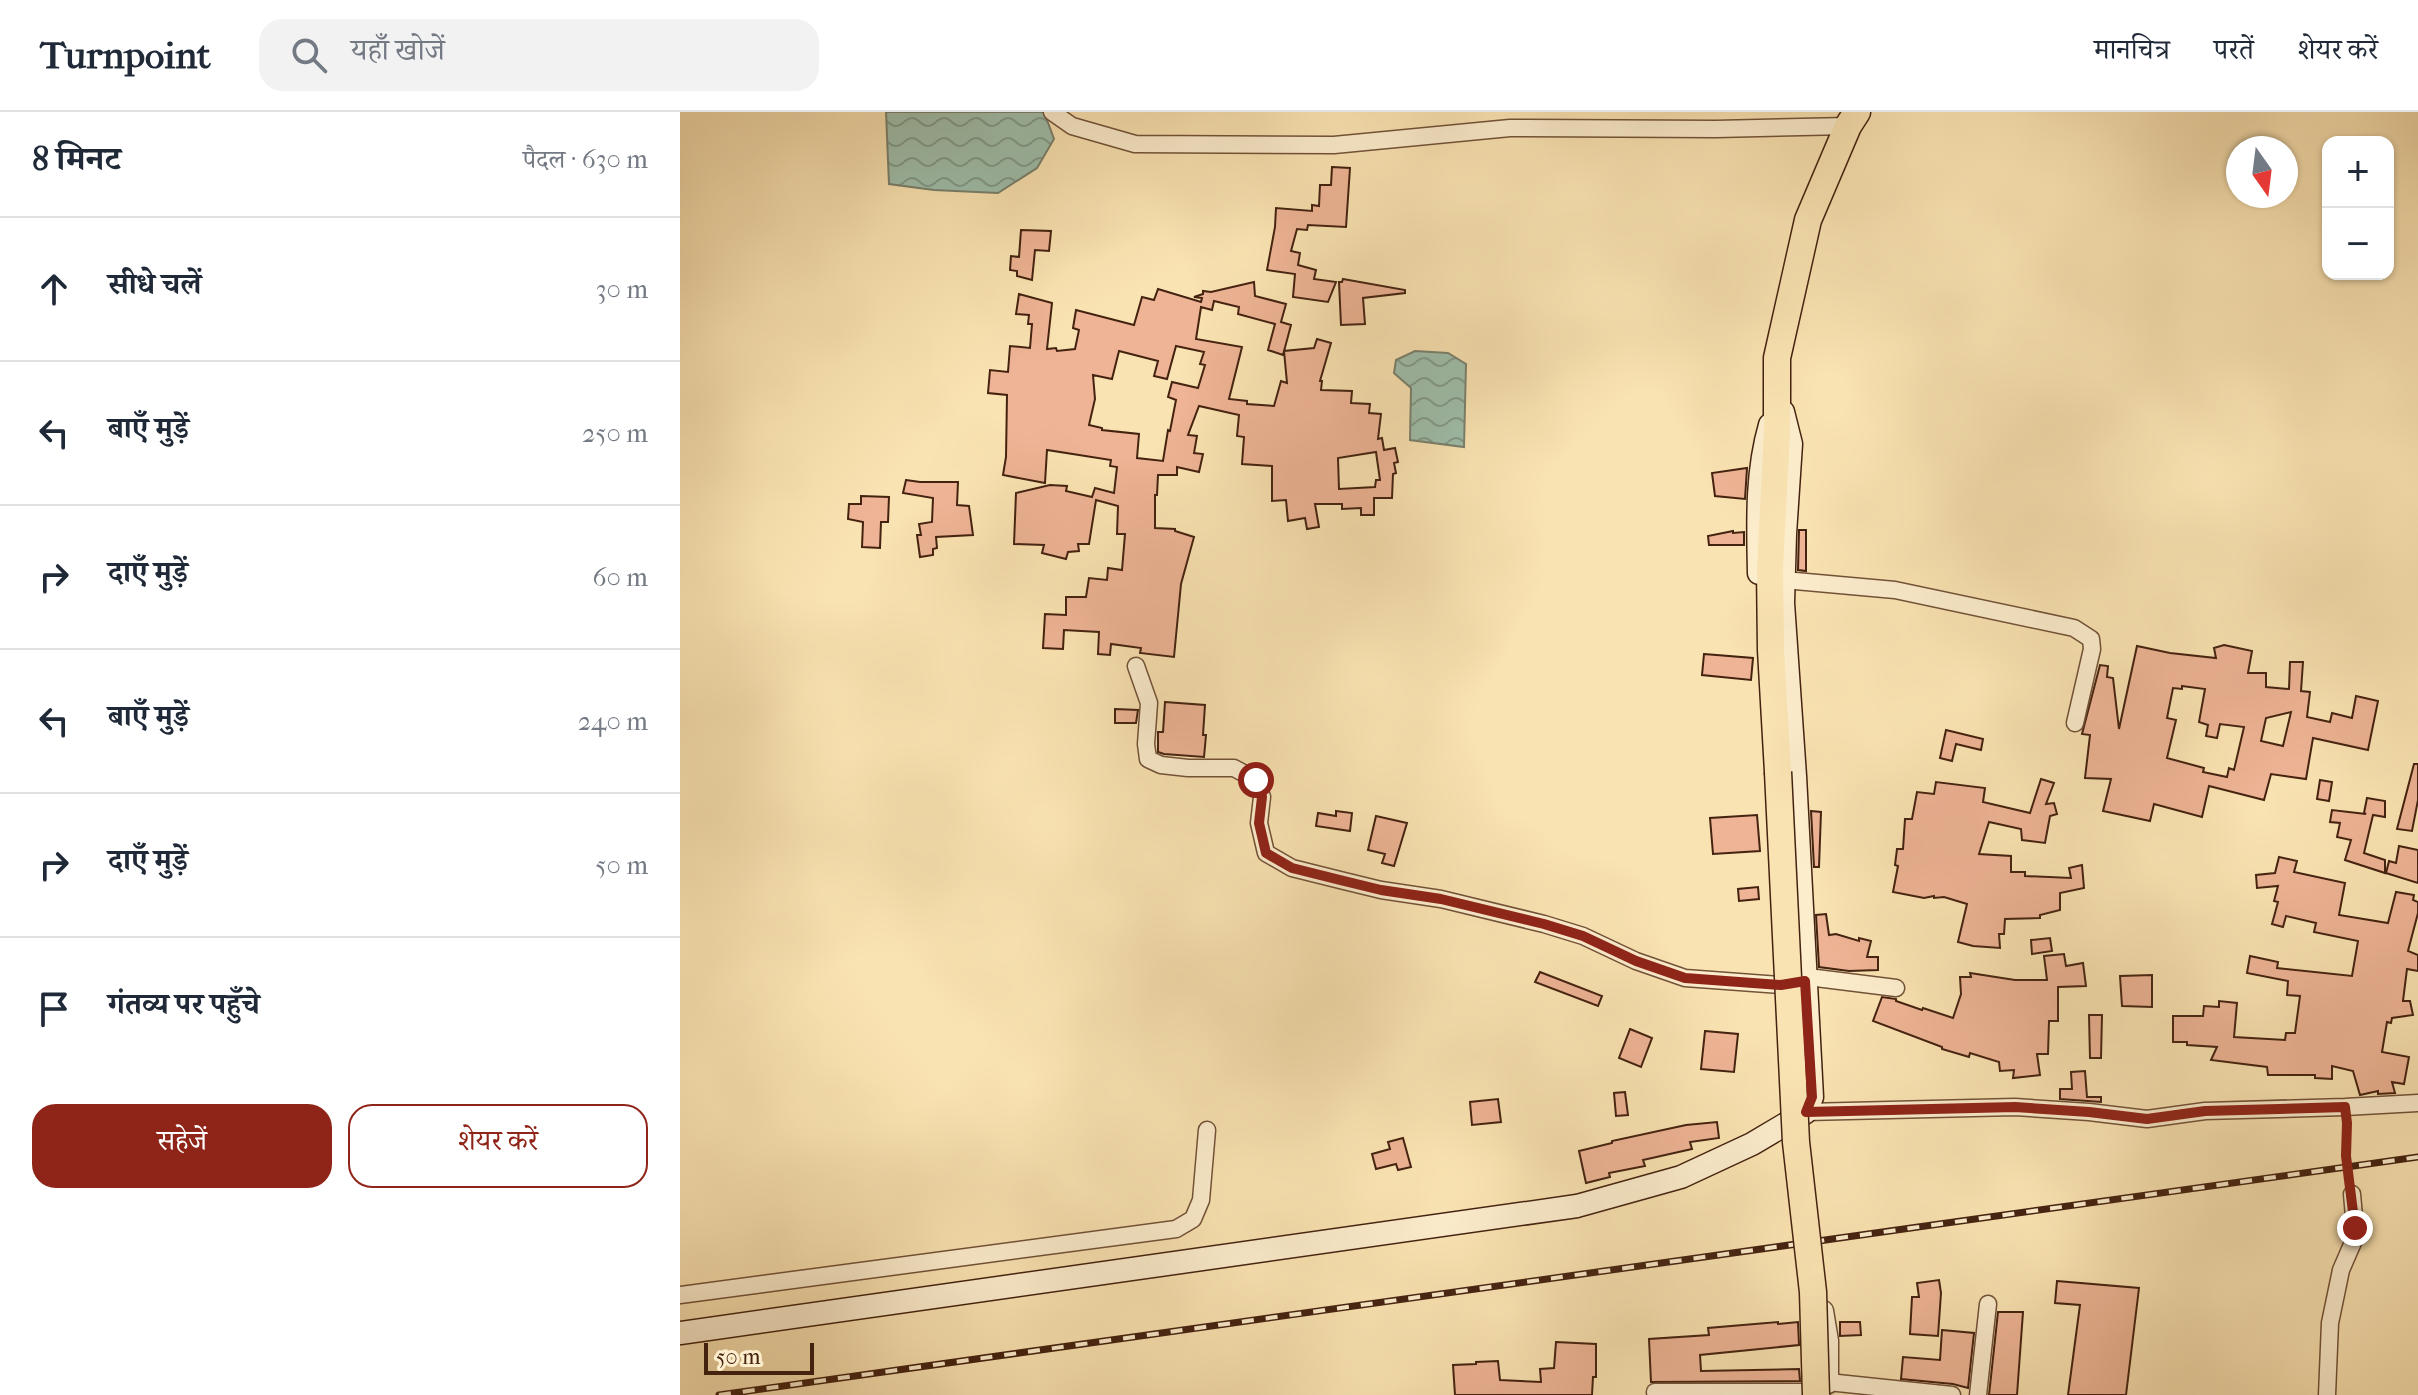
<!DOCTYPE html>
<html lang="hi">
<meta charset="utf-8">
<style>
body{margin:0;font-family:"IM FELL French Canon","Noto Serif Devanagari",serif;background:#f2f2f3;color:#1f2937}
.controls{position:absolute;right:24px;top:24px;display:grid;overflow:hidden;border-radius:16px;box-shadow:0 2px 6px #0004}
.controls button{width:72px;height:72px;display:grid;place-items:center;padding:0;border:0;border-bottom:2px solid #e0e1e3;background:#fff;color:#1f2937;font:40px sans-serif}
.compass{position:absolute;left:1546px;top:24px;width:72px;height:72px;border-radius:50%;background:#fff;box-shadow:0 2px 6px #0004;rotate:166deg}
.scale{position:absolute;left:24px;bottom:20px;width:110px;box-sizing:border-box;padding-left:8px;border:4px solid #442210;border-top:0;font-size:22px;line-height:28px;white-space:nowrap;color:#442210;-webkit-text-stroke:6px #fcedcd;paint-order:stroke}
.stop{position:absolute;width:24px;height:24px;margin:-18px;border:6px solid #8f2418;border-radius:50%;background:#fff}
.stop.end{background:#8f2418;border-color:#fff;box-shadow:0 2px 8px #0008}
.list{margin:0;padding:0;list-style:none}
h2{display:flex;justify-content:space-between;align-items:center;height:104px;margin:0;padding:0 32px;font-size:34px}
h2 small{font-size:26px;font-weight:400;color:#747a83}
.list li{display:grid;grid-template-columns:52px 1fr auto;gap:24px;align-items:center;box-sizing:border-box;height:144px;padding:0 32px;border-top:2px solid #e0e1e3}
.list b{display:block;font-size:30px;white-space:nowrap}
.list em{font-size:26px;font-style:normal;color:#747a83}
.actions{display:flex;gap:16px;padding:24px 32px}
.actions a{flex:1;padding:18px 0;border:2px solid #8f2418;border-radius:24px;text-align:center;font-size:28px;color:#8f2418}
.actions .main{background:#8f2418;color:#fff}
.icon{flex:none;width:44px;height:44px;fill:none;stroke:currentColor;stroke-width:2;stroke-linecap:round;stroke-linejoin:round}
.map{position:relative;flex:none;width:1738px;height:1283px;overflow:hidden}
header{display:flex;align-items:center;gap:48px;box-sizing:border-box;height:112px;padding:0 40px;background:#fff;border-bottom:2px solid #e0e1e3}
header strong{font-size:38px}
nav{display:flex;gap:44px;margin-inline-start:auto;font-size:28px}
.search{width:560px;height:72px;background:#f2f2f3;display:flex;align-items:center;gap:20px;box-sizing:border-box;padding:0 28px;border-radius:24px;color:#747a83;font-size:30px}
main{display:flex}
aside{flex:1;background:#fff}
.map>svg:first-child{display:block}
.water{fill:url(#water-waves);stroke:#7a806d;stroke-width:2}
.building{fill:#eeb495;stroke:#442210;stroke-width:2;fill-rule:evenodd}
.lines{fill:none;stroke-linecap:round;stroke-linejoin:round}
.minor-casing{stroke:#725238;stroke-width:19}
.tertiary-casing{stroke:#725238;stroke-width:23}
.secondary-casing{stroke:#442210;stroke-width:25}
.primary-casing{stroke:#442210;stroke-width:29}
.path{stroke:#442210;stroke-width:3;stroke-dasharray:6 4;stroke-linecap:butt}
.minor{stroke:#fcedcd;stroke-width:16}
.tertiary{stroke:#fcedcd;stroke-width:20}
.secondary{stroke:#fcedcd;stroke-width:22}
.primary{stroke:#fae3b2;stroke-width:26}
.rail-casing{stroke:#442210;stroke-width:7}
.rail{stroke:#fcedcd;stroke-width:4;stroke-dasharray:12;stroke-linecap:butt}
.primary-bridge-casing{stroke:#442210;stroke-width:29;stroke-linecap:butt}
.primary-bridge{stroke:#fae3b2;stroke-width:26}
.route{stroke:#8f2418;stroke-width:10}
</style>
<header>
<strong>Turnpoint</strong>
<div class="search"><svg class="icon" aria-label="search" viewBox="0 0 24 24"><circle cx="10" cy="10" r="6"/><path d="M15 15l6 6"/></svg>यहाँ खोजें</div>
<nav><a>मानचित्र</a><a>परतें</a><a>शेयर करें</a></nav>
</header>
<main>
<aside>
<h2>8 मिनट<small>पैदल · 630 m</small></h2>
<ul class="list">
<li><svg class="icon" aria-label="ahead" viewBox="0 0 24 24"><path d="M12 20V5M6 11l6-6 6 6"/></svg><div><b>सीधे चलें</b></div><em>30 m</em></li>
<li><svg class="icon" aria-label="left" viewBox="0 0 24 24"><path d="M17 20v-9H6M10 6l-5 5 5 5"/></svg><div><b>बाएँ मुड़ें</b></div><em>250 m</em></li>
<li><svg class="icon" aria-label="right" viewBox="0 0 24 24"><path d="M7 20v-9h11M14 6l5 5-5 5"/></svg><div><b>दाएँ मुड़ें</b></div><em>60 m</em></li>
<li><svg class="icon" aria-label="left" viewBox="0 0 24 24"><path d="M17 20v-9H6M10 6l-5 5 5 5"/></svg><div><b>बाएँ मुड़ें</b></div><em>240 m</em></li>
<li><svg class="icon" aria-label="right" viewBox="0 0 24 24"><path d="M7 20v-9h11M14 6l5 5-5 5"/></svg><div><b>दाएँ मुड़ें</b></div><em>50 m</em></li>
<li><svg class="icon" aria-label="arrive" viewBox="0 0 24 24"><path d="M6 21V4h12l-3 4 3 4H6"/></svg><div><b>गंतव्य पर पहुँचे</b></div></li>
</ul>
<div class="actions"><a class="main">सहेजें</a><a>शेयर करें</a></div>
</aside>
<div class="map">
<svg width="1738" height="1283" viewBox="0 0 1738 1283">
<defs>
<pattern id="water-waves" width="16" height="10" patternUnits="userSpaceOnUse" patternTransform="scale(2)"><rect width="16" height="10" fill="#9ebeab"/><path d="M0 5q4-4 8 0t8 0" fill="none" stroke="#829a8a"/></pattern>
</defs>
<rect width="100%" height="100%" fill="#fae3b2"/>
<filter id="stains"><feTurbulence type="fractalNoise" baseFrequency=".0025" numOctaves="4"/><feColorMatrix values="0 0 0 0 .2 0 0 0 0 .09 0 0 0 0 .02 0 0 0 .5 -.17"/></filter>
<radialGradient id="worn" r=".72"><stop offset=".6" stop-color="#630" stop-opacity="0"/><stop offset="1" stop-color="#630" stop-opacity=".3"/></radialGradient>
<g class="water">
<polygon points="206,0 364,0 374,27 357,56 318,81 254,78 209,72"/>
<polygon points="735,239 768,241 786,252 784,335 730,328 731,276 714,261 716,248"/>
</g>
<g class="building">
<polygon points="652,55 670,56 666,115 628,113 627,118 617,117 611,139 620,141 618,153 636,158 634,167 656,170 648,190 613,185 615,162 587,158 595,115 596,96 632,99 632,93 639,94 640,73 651,73"/>
<polygon points="341,118 371,119 369,139 355,138 352,168 337,164 337,159 330,158 331,144 339,145"/>
<polygon points="663,167 725,178 725,181 683,186 685,212 661,213 659,170 662,170"/>
<path d="M574,170L575,184L606,192L601,210L611,213L603,243L588,238L595,212L558,202L559,195L534,189L532,198L521,195L516,227L562,235L549,287L567,289V292L594,294L601,269L607,271L604,239L634,236L637,227L651,231L640,269H642L641,278L672,279L671,291L690,292L689,301L701,302L698,327L702,326L704,338L715,336L718,350L714,351L716,361L713,362L712,386H694V403H681V396L662,397V392H635L639,415L627,417L625,406L608,409L606,388L592,389V354L562,352L564,325L557,324L559,303L519,294L508,323L517,324L514,341L523,342L519,360L497,355V363H478L477,383H475V416L495,417V419L514,425L501,472L494,545L460,541L461,536L431,532L430,543L418,542L419,520L384,518L383,537L363,536L365,502L386,503V485H406L409,466L427,468L428,456L442,458L445,422H437L438,394L416,388L409,432H398L399,439L388,440L386,447L362,441L364,433L334,432L336,381L370,373L387,374L386,379L412,385L415,376L434,381L437,355L430,354L431,348L367,338L365,371L323,363L326,345L327,283L308,281L310,258L328,260L330,234L350,236L352,212H348L349,203L336,202L339,182L372,191L367,237L376,236L377,239L395,237L399,218L393,216L396,198L454,213L462,185L474,188L478,177L521,190L522,186L514,185L523,182V179L531,180ZM496,234L524,240L520,252L525,253L518,276L492,270L488,285L496,288L490,319L488,318L483,349L457,346L459,322L422,318V316L409,313L415,287L413,263L432,267L439,239L478,249L474,264L487,267ZM696,340L700,368H696L695,375L659,377L658,346Z"/>
<polygon points="1067,356 1065,387 1035,384 1032,361"/>
<polygon points="226,368 240,370 278,370 277,393 289,394 293,423 256,425 257,436 253,437 253,443 240,445 237,423 241,423 239,412 252,410 253,386 223,381"/>
<polygon points="181,384 209,385 208,410 201,410 200,436 182,435 183,410 168,407 169,392 181,392"/>
<polygon points="1119,418 1126,418 1126,459 1118,458"/>
<polygon points="1053,419 1053,421 1064,420 1064,433 1029,433 1028,424"/>
<path d="M1544,533L1572,539L1568,561H1586V575L1609,577L1610,550H1623L1621,579L1630,580L1627,605L1650,610L1652,601L1672,606L1676,584L1698,589L1688,638L1633,626L1626,667L1591,662L1584,688L1529,674L1522,705L1474,692L1470,709L1423,699L1431,667L1405,666L1410,623L1402,622L1420,553L1428,554L1427,565L1433,566L1439,617L1457,534L1490,541L1536,546L1534,536ZM1502,574L1525,577L1519,610L1528,613L1526,624L1537,626L1540,612L1564,615L1554,658L1549,656L1547,665L1523,660L1524,656L1487,646L1496,608L1487,606L1493,576L1502,577ZM1611,600L1603,634L1581,629L1586,606Z"/>
<polygon points="1024,542 1073,546 1071,568 1022,563"/>
<polygon points="485,590 525,593 523,623 526,623 524,645 484,642 478,640 478,620 483,620"/>
<polygon points="435,597 458,598 456,611 435,611"/>
<polygon points="1266,618 1303,627 1301,638 1276,632 1272,649 1260,646"/>
<polygon points="1734,652 1738,652 1738,688 1732,719 1717,717"/>
<polygon points="1361,667 1374,671 1366,692 1374,691 1377,702 1370,704 1365,731 1342,728 1341,717 1309,710 1299,742 1331,744 1331,760 1345,760 1345,764 1391,766 1389,756 1402,753 1404,776 1380,781 1380,798 1360,803 1360,806 1325,807 1324,822 1319,822 1320,836 1293,834 1278,830 1287,792 1264,785 1254,786 1254,784 1244,786 1213,780 1218,754 1215,753 1217,737 1223,737 1225,707 1232,707 1237,680 1254,682 1256,670 1305,676 1303,690 1350,701"/>
<polygon points="1640,668 1652,670 1649,689 1637,687"/>
<polygon points="1687,686 1705,689 1705,705 1693,703 1684,741 1705,748 1705,761 1665,748 1671,728 1657,725 1660,711 1650,710 1652,698 1686,702 1684,701"/>
<polygon points="656,699 672,701 670,719 636,714 638,701 656,704"/>
<polygon points="1131,699 1141,700 1139,755 1134,755"/>
<polygon points="1077,703 1080,739 1033,742 1030,706"/>
<polygon points="696,704 727,711 714,754 702,751 705,742 688,738"/>
<polygon points="1719,734 1738,738 1738,771 1706,761 1709,749 1716,751"/>
<polygon points="1599,745 1617,749 1614,760 1665,771 1659,803 1708,811 1716,780 1734,783 1733,788 1738,790 1738,801 1728,839 1738,843 1738,859 1727,857 1723,889 1730,889 1733,903 1712,906 1711,911 1707,910 1702,940 1729,945 1724,972 1712,970 1715,981 1698,982 1698,979 1680,983 1673,959 1652,954 1652,967 1635,966 1635,963 1588,963 1587,955 1531,948 1537,935 1507,933 1507,930 1493,930 1493,904 1523,904 1524,894 1539,895 1539,889 1557,891 1554,925 1605,928 1606,921 1615,921 1620,884 1607,883 1608,869 1567,861 1570,844 1598,850 1597,856 1672,864 1678,829 1634,820 1636,811 1606,804 1603,815 1592,812 1598,790 1594,789 1598,774 1577,776 1576,763 1595,761"/>
<polygon points="1078,775 1079,787 1059,789 1058,777"/>
<polygon points="1146,802 1149,823 1156,822 1179,829 1179,826 1191,829 1187,845 1198,845 1198,858 1169,859 1139,855 1136,803"/>
<polygon points="1370,826 1372,839 1352,842 1351,828"/>
<polygon points="1384,842 1386,854 1403,851 1406,874 1378,875 1378,909 1369,909 1368,942 1357,942 1360,963 1333,966 1334,958 1320,959 1319,950 1290,941 1289,945 1262,937 1262,935 1193,909 1202,885 1216,887 1216,889 1242,898 1243,896 1273,906 1281,882 1280,865 1291,865 1290,861 1335,868 1367,868 1364,844"/>
<polygon points="860,860 922,884 918,894 855,870"/>
<polygon points="1472,863 1472,895 1442,894 1440,864"/>
<polygon points="1409,903 1422,903 1421,946 1410,946"/>
<polygon points="950,917 972,926 961,955 939,946"/>
<polygon points="1025,919 1058,922 1054,960 1021,957"/>
<polygon points="1405,959 1407,985 1421,985 1421,990 1380,987 1380,977 1392,977 1391,960"/>
<polygon points="945,980 948,1003 936,1004 934,981"/>
<polygon points="818,987 821,1010 792,1013 790,990"/>
<polygon points="1037,1010 1039,1026 1010,1030 1012,1037 963,1048 965,1054 929,1061 930,1065 906,1071 899,1039 932,1031 932,1029 1006,1013"/>
<polygon points="723,1026 731,1055 718,1058 716,1052 696,1057 692,1042 710,1037 708,1030"/>
<polygon points="1259,1168 1261,1181 1258,1224 1230,1222 1232,1185 1239,1185 1237,1171"/>
<polygon points="1377,1169 1459,1176 1446,1283 1388,1283 1400,1193 1375,1191"/>
<polygon points="1318,1200 1343,1200 1337,1283 1309,1283"/>
<polygon points="1098,1210 1098,1212 1118,1210 1119,1233 1020,1243 1021,1259 1119,1257 1120,1269 971,1270 969,1227 1029,1223 1028,1216"/>
<polygon points="1160,1210 1180,1210 1181,1223 1160,1224"/>
<polygon points="1262,1218 1294,1221 1288,1276 1273,1272 1221,1267 1223,1245 1260,1248"/>
<polygon points="876,1230 916,1232 916,1265 913,1265 912,1283 775,1283 773,1253 796,1252 796,1250 818,1249 820,1268 861,1270 860,1257 874,1256"/>
</g>
<g class="lines">
<g class="minor-casing">
<g id="minor">
<polyline points="372,0 392,14 455,32 654,33 830,16 1036,17 1168,14"/>
<polyline points="1104,468 1215,478 1394,516 1411,527 1412,537 1395,611"/>
<polyline points="456,554 469,591 466,632 468,647 481,653 508,656 554,656 576,668 582,685 579,711 586,741 612,756 660,768 701,778 761,787 864,812 903,824 956,849 1005,866 1101,873 1136,866 1216,876"/>
<polyline points="1126,1000 1335,995 1409,1000 1467,1007 1525,999 1665,995 1738,991"/>
<polyline points="0,1183 496,1117 513,1107 521,1088 527,1018"/>
<polyline points="1148,1270 1272,1283"/>
<polyline points="975,1280 1142,1280"/>
<polyline points="1298,1283 1308,1192"/>
<polyline points="1647,1283 1650,1211 1661,1158 1674,1128 1675,1116 1672,1082"/>
</g>
</g>
<g class="tertiary-casing">
<polyline id="tertiary" points="1143,1199 1148,1229 1148,1271"/>
</g>
<g class="secondary-casing">
<g id="secondary">
<path d="M1079,461C1078,411 1076,361 1090,313"/>
<polyline points="0,1221 897,1094 1001,1065 1072,1032 1126,1000 1132,985 1115,664 1103,491 1105,422 1111,332 1103,300"/>
</g>
</g>
<g class="primary-casing">
<polyline id="primary" points="1098,660 1091,538 1090,456 1097,321 1097,246 1128,108 1168,14 1177,0"/>
</g>
<polyline class="path" points="1667,1011 1666,1044 1670,1067"/>
<use href="#minor" class="minor"/>
<use href="#tertiary" class="tertiary"/>
<use href="#secondary" class="secondary"/>
<use href="#primary" class="primary"/>
<g class="rail-casing">
<polyline id="rail" points="39,1283 1738,1045"/>
</g>
<use href="#rail" class="rail"/>
<g class="primary-bridge-casing">
<polyline id="primary-bridge" points="1098,660 1116,1030 1133,1180 1136,1283"/>
</g>
<use href="#primary-bridge" class="primary-bridge"/>
</g>
<g class="lines">
<polyline class="route" points="576,668 582,685 579,711 586,741 612,756 660,768 701,778 761,787 864,812 903,824 956,849 1005,866 1101,873 1125,869 1132,985 1126,1000 1335,995 1409,1000 1467,1007 1525,999 1665,995 1667,1011 1666,1044 1675,1116"/>
</g>
<rect width="100%" height="100%" filter="url(#stains)"/>
<rect width="100%" height="100%" fill="url(#worn)"/>
</svg>
<div class="controls">
<button>+</button>
<button>−</button>
</div>
<svg class="compass" viewBox="-18 -18 36 36"><path d="M0-13l5 13h-10z" fill="#e53935"/><path d="M0 13l5-13h-10z" fill="#747a83"/></svg>
<div class="scale">50 m</div>
<div class="stop" style="left:576px;top:668px"></div>
<div class="stop end" style="left:1675px;top:1116px"></div>
</div>
</main>
